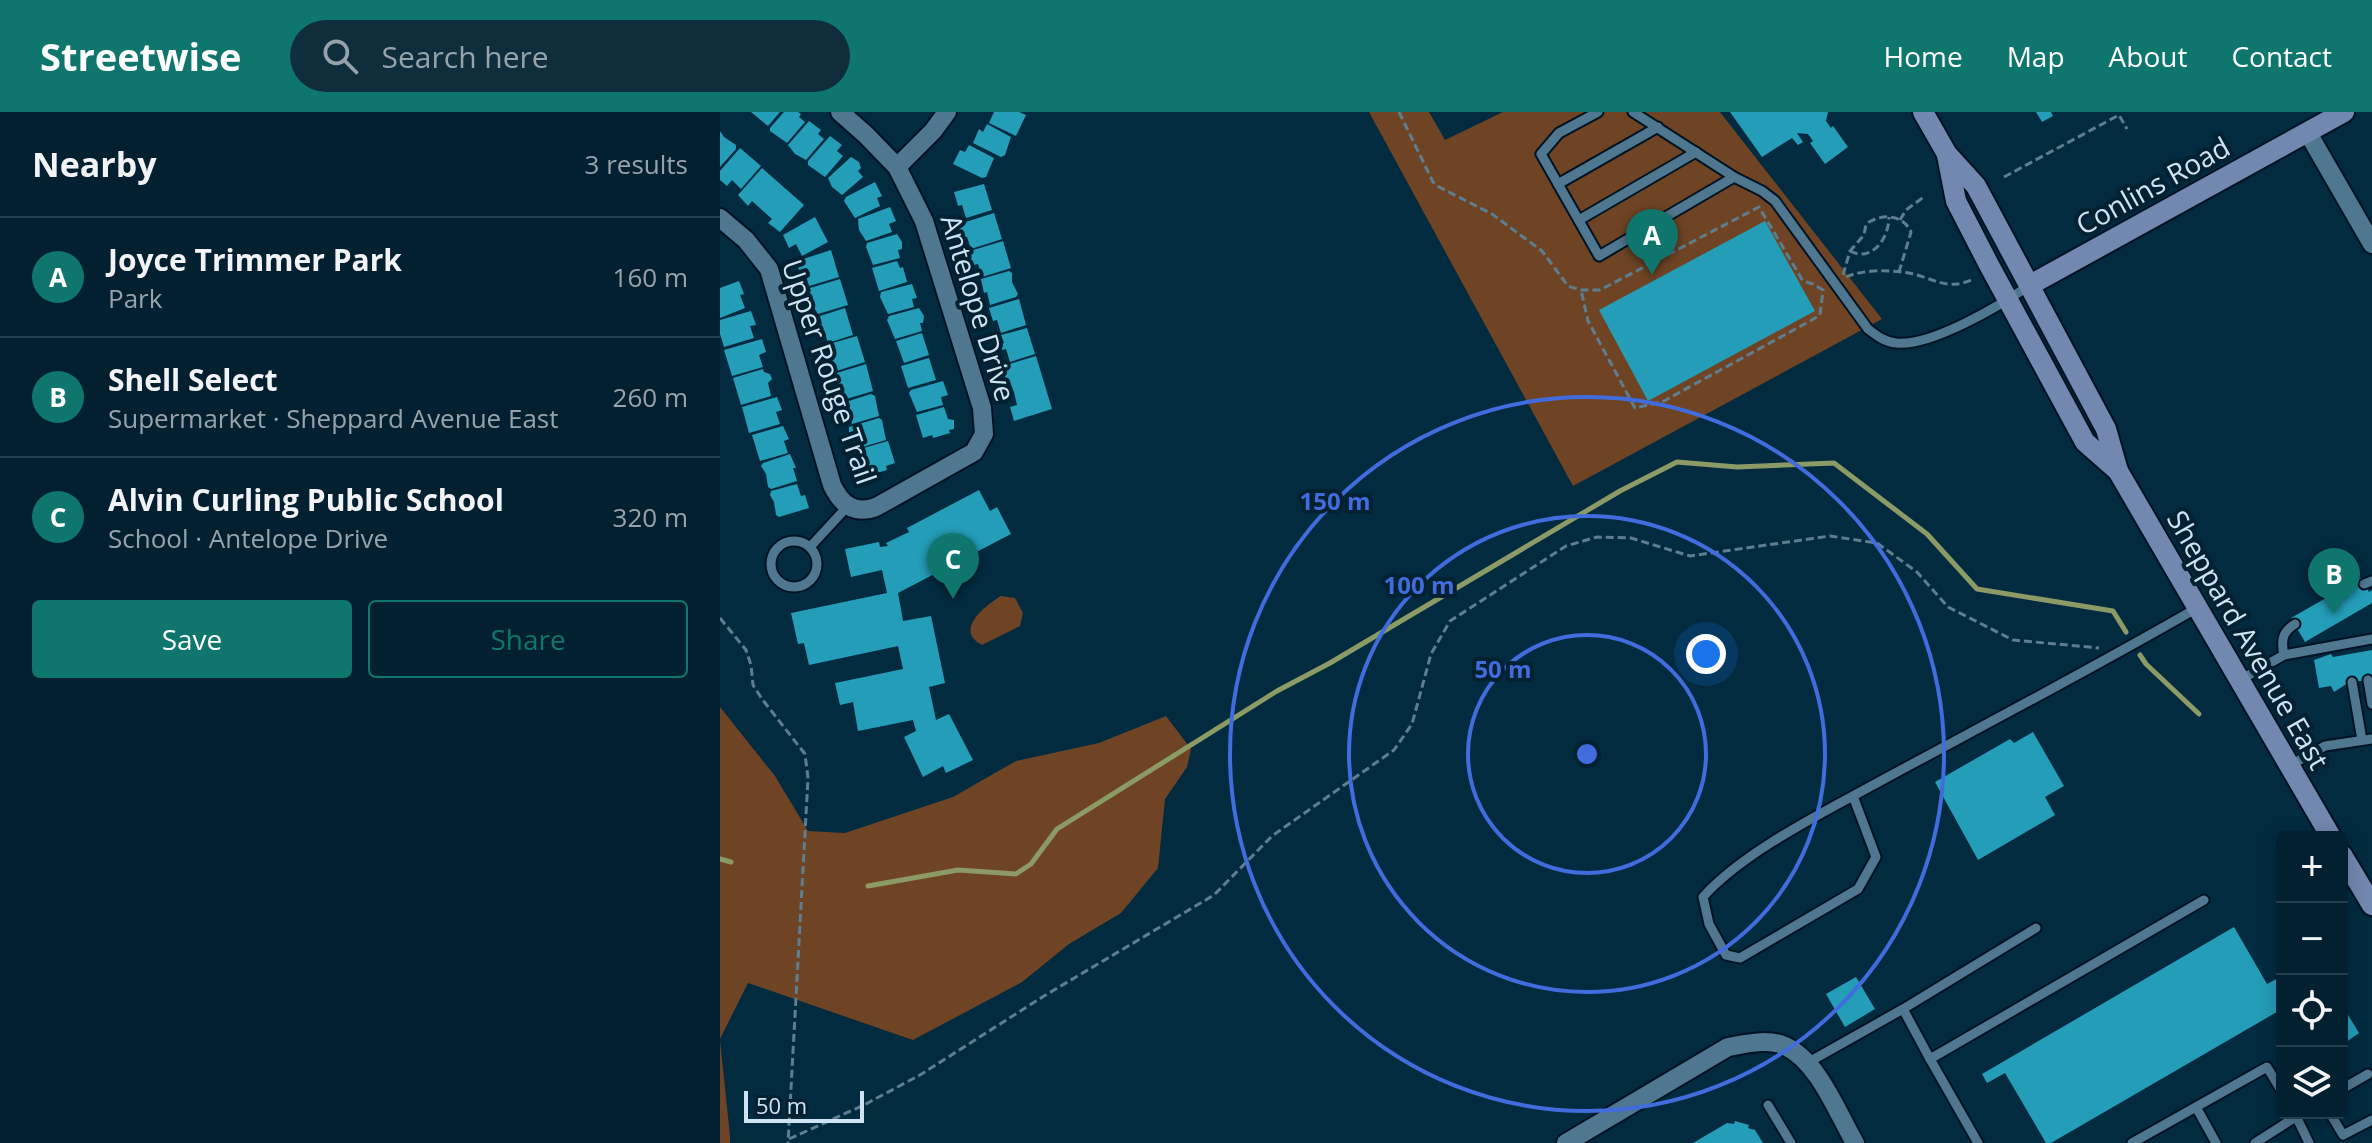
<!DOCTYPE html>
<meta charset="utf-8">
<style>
body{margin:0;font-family:"Open Sans",sans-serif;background:#102d3c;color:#f1f3f6}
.controls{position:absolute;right:24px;bottom:24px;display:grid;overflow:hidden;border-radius:8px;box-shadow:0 4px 20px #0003}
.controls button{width:72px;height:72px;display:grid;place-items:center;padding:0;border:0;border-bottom:2px solid #233e4c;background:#022030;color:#f1f3f6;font:40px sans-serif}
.scale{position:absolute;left:24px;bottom:20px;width:120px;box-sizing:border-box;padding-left:8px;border:4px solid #cfe4f2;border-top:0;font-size:22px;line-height:28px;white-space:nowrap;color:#cfe4f2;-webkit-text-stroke:6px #032131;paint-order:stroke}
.you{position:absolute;left:986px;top:542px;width:28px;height:28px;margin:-20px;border:6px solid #fff;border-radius:50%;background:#1a73e8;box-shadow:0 0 0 12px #1a73e833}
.badge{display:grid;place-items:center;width:52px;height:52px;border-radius:50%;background:#0f766e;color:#fff;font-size:26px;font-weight:700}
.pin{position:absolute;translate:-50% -66px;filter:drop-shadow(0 2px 4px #0008)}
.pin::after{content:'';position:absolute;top:42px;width:28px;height:24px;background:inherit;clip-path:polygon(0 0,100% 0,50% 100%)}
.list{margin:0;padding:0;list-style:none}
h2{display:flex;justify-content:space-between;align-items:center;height:104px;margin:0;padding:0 32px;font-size:34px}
h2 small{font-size:26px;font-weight:400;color:#96a3ab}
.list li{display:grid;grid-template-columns:52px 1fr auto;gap:24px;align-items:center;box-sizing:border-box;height:120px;padding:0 32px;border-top:2px solid #233e4c}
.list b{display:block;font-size:30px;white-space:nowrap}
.list p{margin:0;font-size:26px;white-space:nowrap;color:#96a3ab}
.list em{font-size:26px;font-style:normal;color:#96a3ab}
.actions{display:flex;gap:16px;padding:24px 32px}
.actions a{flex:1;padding:18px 0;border:2px solid #0f766e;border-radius:8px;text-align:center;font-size:28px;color:#0f766e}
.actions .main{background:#0f766e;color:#fff}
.icon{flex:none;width:44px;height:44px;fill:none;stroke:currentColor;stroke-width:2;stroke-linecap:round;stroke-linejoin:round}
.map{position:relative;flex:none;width:1652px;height:1031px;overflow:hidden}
header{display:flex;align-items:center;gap:48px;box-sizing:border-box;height:112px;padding:0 40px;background:#0f766e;color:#fff}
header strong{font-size:38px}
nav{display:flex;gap:44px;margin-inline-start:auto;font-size:28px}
.search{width:560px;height:72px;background:#102d3c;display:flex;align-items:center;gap:20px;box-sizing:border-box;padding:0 28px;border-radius:44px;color:#96a3ab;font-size:30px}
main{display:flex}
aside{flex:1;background:#022030}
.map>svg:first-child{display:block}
.green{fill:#6e4424}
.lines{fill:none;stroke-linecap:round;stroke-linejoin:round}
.stream{stroke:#8c9a65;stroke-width:5}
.building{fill:#249db8}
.lane-casing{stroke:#001322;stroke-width:13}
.street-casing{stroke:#001322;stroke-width:22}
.secondary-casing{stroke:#001322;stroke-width:24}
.path{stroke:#5e7e90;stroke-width:3;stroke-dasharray:8 4;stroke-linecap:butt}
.lane{stroke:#507790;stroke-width:9}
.street{stroke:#507790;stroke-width:18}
.secondary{stroke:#7388b0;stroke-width:20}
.ring{fill:none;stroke:#416cdd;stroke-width:4}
.labels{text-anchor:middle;stroke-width:8;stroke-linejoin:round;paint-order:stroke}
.street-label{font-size:28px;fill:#cfe4f2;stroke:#032131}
.centre{fill:#416cdd;stroke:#032131;stroke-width:4}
.ring-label{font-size:24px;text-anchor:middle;font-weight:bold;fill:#416cdd;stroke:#032131;stroke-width:8;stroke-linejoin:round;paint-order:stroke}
</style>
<header>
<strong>Streetwise</strong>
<div class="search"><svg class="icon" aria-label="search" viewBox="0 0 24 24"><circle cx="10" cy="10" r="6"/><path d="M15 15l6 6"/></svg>Search here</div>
<nav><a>Home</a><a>Map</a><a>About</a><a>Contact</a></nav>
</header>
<main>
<aside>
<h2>Nearby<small>3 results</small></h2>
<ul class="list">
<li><span class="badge">A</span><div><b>Joyce Trimmer Park</b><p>Park</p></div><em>160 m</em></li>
<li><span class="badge">B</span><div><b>Shell Select</b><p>Supermarket · Sheppard Avenue East</p></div><em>260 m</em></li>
<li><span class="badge">C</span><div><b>Alvin Curling Public School</b><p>School · Antelope Drive</p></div><em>320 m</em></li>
</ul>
<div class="actions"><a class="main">Save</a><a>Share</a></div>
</aside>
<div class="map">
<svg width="1652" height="1031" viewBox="0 0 1652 1031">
<rect width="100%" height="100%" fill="#022b40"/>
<g class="green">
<polygon points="649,0 709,0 725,28 783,0 1000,0 1162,207 853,374"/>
<path d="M281,484L295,486L303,501L300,514L262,533C233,518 266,493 281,484Z"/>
<polygon points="0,595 55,664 88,719 125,721 233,685 296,649 379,631 446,604 471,637 467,655 445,687 438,756 401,801 349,832 302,870 193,928 28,871 0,927"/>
<polygon points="0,928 10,1024 10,1031 0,1031"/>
</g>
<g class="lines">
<g class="stream">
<polyline points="1420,543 1426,552 1479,602"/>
<polyline points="0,747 11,750"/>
<polyline points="148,774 238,758 296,762 311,752 337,717 557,579 610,551 900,379 957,350 1017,355 1114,351 1207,422 1257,477 1393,499 1406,520"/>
</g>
</g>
<g class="building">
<polygon points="31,0 60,0 48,14"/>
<polygon points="64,0 78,0 81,2 79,5 85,10 67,31 50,19 50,16"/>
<polygon points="274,0 299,0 306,3 296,24 269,11"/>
<polygon points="1010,0 1108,0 1106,9 1111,16 1113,14 1128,35 1105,52 1090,31 1093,29 1088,22 1077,21 1083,30 1078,33 1072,26 1042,45"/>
<polygon points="1316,0 1331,0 1333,4 1322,10"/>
<polygon points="89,9 101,18 98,22 104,27 86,48 75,42 68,33"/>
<polygon points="267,12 291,25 285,43 281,45 253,31 259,17 263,20"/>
<polygon points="0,19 4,25 16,33 16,37 0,55"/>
<polygon points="110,24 122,33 117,39 123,44 105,65 88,53 88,49"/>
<polygon points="249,33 274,46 266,65 262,66 233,52 240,38 245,40"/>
<polygon points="20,36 41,54 21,77 12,68 7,74 0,68 0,59"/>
<polygon points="131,45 139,50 141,56 138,59 143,65 122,83 112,75 108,66"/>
<polygon points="42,56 84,93 60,120 48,111 52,107 32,89 28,94 18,83"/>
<polygon points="155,70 162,84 157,86 160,94 135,106 124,89 126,85"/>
<polygon points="264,72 272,98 246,106 242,93 238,94 234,80"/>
<polygon points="170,95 176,109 169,112 172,120 146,129 139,118 138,107"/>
<polygon points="274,101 282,127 251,137 247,125 240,126 236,113"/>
<polygon points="95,105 108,130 82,144 76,132 69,136 63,123"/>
<polygon points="1045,109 1095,199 928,289 879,198"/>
<polygon points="177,122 182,130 182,137 178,138 180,146 153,153 146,135 147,131"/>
<polygon points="283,129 291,156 262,165 258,152 250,154 248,147 250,139"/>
<polygon points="111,138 119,165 89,174 85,161 80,163 77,149"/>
<polygon points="177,149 180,156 183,155 187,170 159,179 152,156"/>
<polygon points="289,159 292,161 292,170 298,182 296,185 270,193 267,180 264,181 261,167"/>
<polygon points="120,167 128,193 98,202 87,184 91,179 90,176"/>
<polygon points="19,169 24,182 20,183 25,196 0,206 0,176"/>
<polygon points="192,172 197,186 192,187 194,195 168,202 160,185 161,180"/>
<polygon points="299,187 306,213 281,221 277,208 273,209 269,196"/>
<polygon points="125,196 133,223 108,231 104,218 100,219 98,213 102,212 100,204"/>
<polygon points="199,196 204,204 203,211 200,211 202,219 175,227 167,208 169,204"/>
<polygon points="31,199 36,213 30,214 34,226 4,235 0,222 0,208"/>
<polygon points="307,216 315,242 290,250 286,237 282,238 280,232 284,231 281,223"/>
<polygon points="202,221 209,243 184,251 176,229"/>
<polygon points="137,224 145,250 113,260 110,247 105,248 102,234"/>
<polygon points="42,227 46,240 39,243 43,255 12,264 4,238"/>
<polygon points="316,244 332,297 294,309 290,295 297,293 294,280 289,267 285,265 283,261 287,256 286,253"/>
<polygon points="209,246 216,268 188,276 181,254"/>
<polygon points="146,252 153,279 123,288 118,276 111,278 107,264"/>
<polygon points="43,257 44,260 50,262 52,267 48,271 51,284 21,293 13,266"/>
<polygon points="223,269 228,283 221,285 223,293 197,300 189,281 191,278"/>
<polygon points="151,282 155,284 159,304 132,312 130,305 124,306 119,292"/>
<polygon points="57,285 62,298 56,300 60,312 29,321 22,295"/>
<polygon points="224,295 228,307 234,308 234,317 229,318 230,321 213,326 212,323 203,326 196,303"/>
<polygon points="159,306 162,308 166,328 139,336 137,328 133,330 129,324 129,315"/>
<polygon points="63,314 69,327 64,329 68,341 40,349 32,323"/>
<polygon points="168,329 175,351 166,354 167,358 157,361 156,357 142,361 139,351 144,350 140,337"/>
<polygon points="70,342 76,356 73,356 77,369 51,377 48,375 46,362 41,354 43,351"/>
<polygon points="77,372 81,384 85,383 89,396 59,405 56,403 54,390 50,383 51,379"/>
<polygon points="259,378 270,399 277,395 291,422 178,481 183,509 211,504 225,571 209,575 216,608 229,602 253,648 226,661 223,654 203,665 184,625 196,619 193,608 138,619 133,590 120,593 115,571 183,557 178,534 89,553 84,531 78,532 71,501 167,481 162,458 131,465 125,437 159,430 160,435 168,434 166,431 189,420 187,416"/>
<polygon points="1641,466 1649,480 1652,478 1652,491 1585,530 1571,506"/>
<polygon points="1652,538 1652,567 1628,571 1614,580 1611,574 1599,576 1594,548 1611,542 1613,545"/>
<polygon points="1313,620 1344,674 1325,685 1335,703 1258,748 1215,670 1290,627 1294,631"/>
<polygon points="1514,815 1547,872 1562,864 1562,897 1331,1031 1326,1031 1285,961 1267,971 1262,962"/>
<polygon points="1136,865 1155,897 1125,915 1106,882"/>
<polygon points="1622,893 1639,921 1622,933"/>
<polygon points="1015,1009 1029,1013 1028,1016 1035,1018 1043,1031 973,1031 1007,1011 1014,1012"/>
</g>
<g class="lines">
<g class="lane-casing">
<g id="lane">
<path d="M878,0L839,21L821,42L879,144L1014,65L1042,79L1055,89L1148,217C1157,224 1165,230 1176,231C1211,235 1281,193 1310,173"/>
<polyline points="913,0 1014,65"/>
<polyline points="838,72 938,15"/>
<polyline points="859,108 976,40"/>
<circle cx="74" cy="452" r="23"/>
<polyline points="90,435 127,395"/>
<polyline points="1644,472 1652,469"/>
<path d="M1564,543C1561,529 1562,520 1575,512"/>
<polyline points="1520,568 1564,543 1652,527"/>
<polyline points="1648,568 1652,592"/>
<polyline points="1632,570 1642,628"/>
<polyline points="1569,654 1605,634 1652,627"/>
<path d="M1133,684L1156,745L1138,777L1020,846L1006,843L989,812L983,785C1025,738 1110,697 1166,666C1270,610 1375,555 1477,496"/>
<polyline points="1210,947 1183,897 1316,816"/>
<polyline points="1089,950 1183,897"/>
<polyline points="1622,977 1648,962"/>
<polyline points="1048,993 1071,1031"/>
<polyline points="1476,995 1496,1031"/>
<polyline points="1610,1001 1623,1023 1652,1008"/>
<polyline points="1575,1002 1589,1031"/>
<polyline points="1258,1031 1210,947 1484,788"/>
<polyline points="1412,1031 1547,955 1562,980"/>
<polyline points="1535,1031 1582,1001"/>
</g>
</g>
<g class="street-casing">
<g id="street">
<polyline points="1588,21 1652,132"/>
<polyline points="177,55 213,19 227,0"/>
<path d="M0,106L26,128L49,157L112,373C121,392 134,403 156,395L254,340L264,322L262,296L204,109L177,55L146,23L120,0"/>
<path d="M846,1031L1008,935C1025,932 1049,926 1065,934C1098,949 1117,1000 1135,1031"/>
</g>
</g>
<g class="secondary-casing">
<g id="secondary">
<polyline points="1203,0 1227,42 1256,74 1386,317 1398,359 1611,725"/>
<polyline points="1227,43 1236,89 1269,153 1365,330 1398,359"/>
<polyline points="1310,173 1624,0"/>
<polyline points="1622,743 1652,793"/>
</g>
</g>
<g class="path">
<polyline points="679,0 713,70 719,75 772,102 822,139 848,174 861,178 880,178 1039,95 1083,169 1093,172 1103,178 1100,203 1090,209 942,290 915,296 868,209 861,178"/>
<polyline points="1284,65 1399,3 1407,17"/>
<polyline points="1180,108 1186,98 1205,84"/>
<path d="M1130,139C1152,151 1169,126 1169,105"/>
<path d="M1123,163L1130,139L1144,123L1146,112C1161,101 1183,102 1191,120L1179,160"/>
<path d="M1126,165C1144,157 1170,158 1189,161C1213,166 1227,179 1251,168"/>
<polyline points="0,506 26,538 31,553 33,573 42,587 85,642 88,666 68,1031"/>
<polyline points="69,1027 144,993 200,963 324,884 494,783 552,724 674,638 692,612 711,542 730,509 846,434 877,425 911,426 970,444 1110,424 1157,431 1197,460 1228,495 1293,528 1379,536"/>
</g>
<use href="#lane" class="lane"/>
<use href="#street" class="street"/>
<use href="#secondary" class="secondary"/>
</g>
<g class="ring">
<circle cx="867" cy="642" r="119"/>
<circle cx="867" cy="642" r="238"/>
<circle cx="867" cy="642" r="357"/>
</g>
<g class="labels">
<g class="street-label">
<text transform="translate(1433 74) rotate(-29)" y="10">Conlins Road</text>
<text transform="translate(258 196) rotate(73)" y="10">Antelope Drive</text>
<text transform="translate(109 260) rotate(71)" y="10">Upper Rouge Trail</text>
<text transform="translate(1528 528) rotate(60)" y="10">Sheppard Avenue East</text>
</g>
</g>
<circle cx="867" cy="642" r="12" class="centre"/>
<g class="ring-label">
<text x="615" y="398">150 m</text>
<text x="699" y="482">100 m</text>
<text x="783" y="566">50 m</text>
</g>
</svg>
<div class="controls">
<button>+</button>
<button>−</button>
<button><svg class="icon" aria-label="locate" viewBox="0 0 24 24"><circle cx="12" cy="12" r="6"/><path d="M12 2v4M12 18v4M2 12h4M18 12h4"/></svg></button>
<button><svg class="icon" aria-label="layers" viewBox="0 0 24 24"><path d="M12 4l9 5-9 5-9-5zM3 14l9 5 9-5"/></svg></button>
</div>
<div class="scale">50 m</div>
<div class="you"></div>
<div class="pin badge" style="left:932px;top:163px">A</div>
<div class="pin badge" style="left:1614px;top:502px">B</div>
<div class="pin badge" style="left:233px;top:487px">C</div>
</div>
</main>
